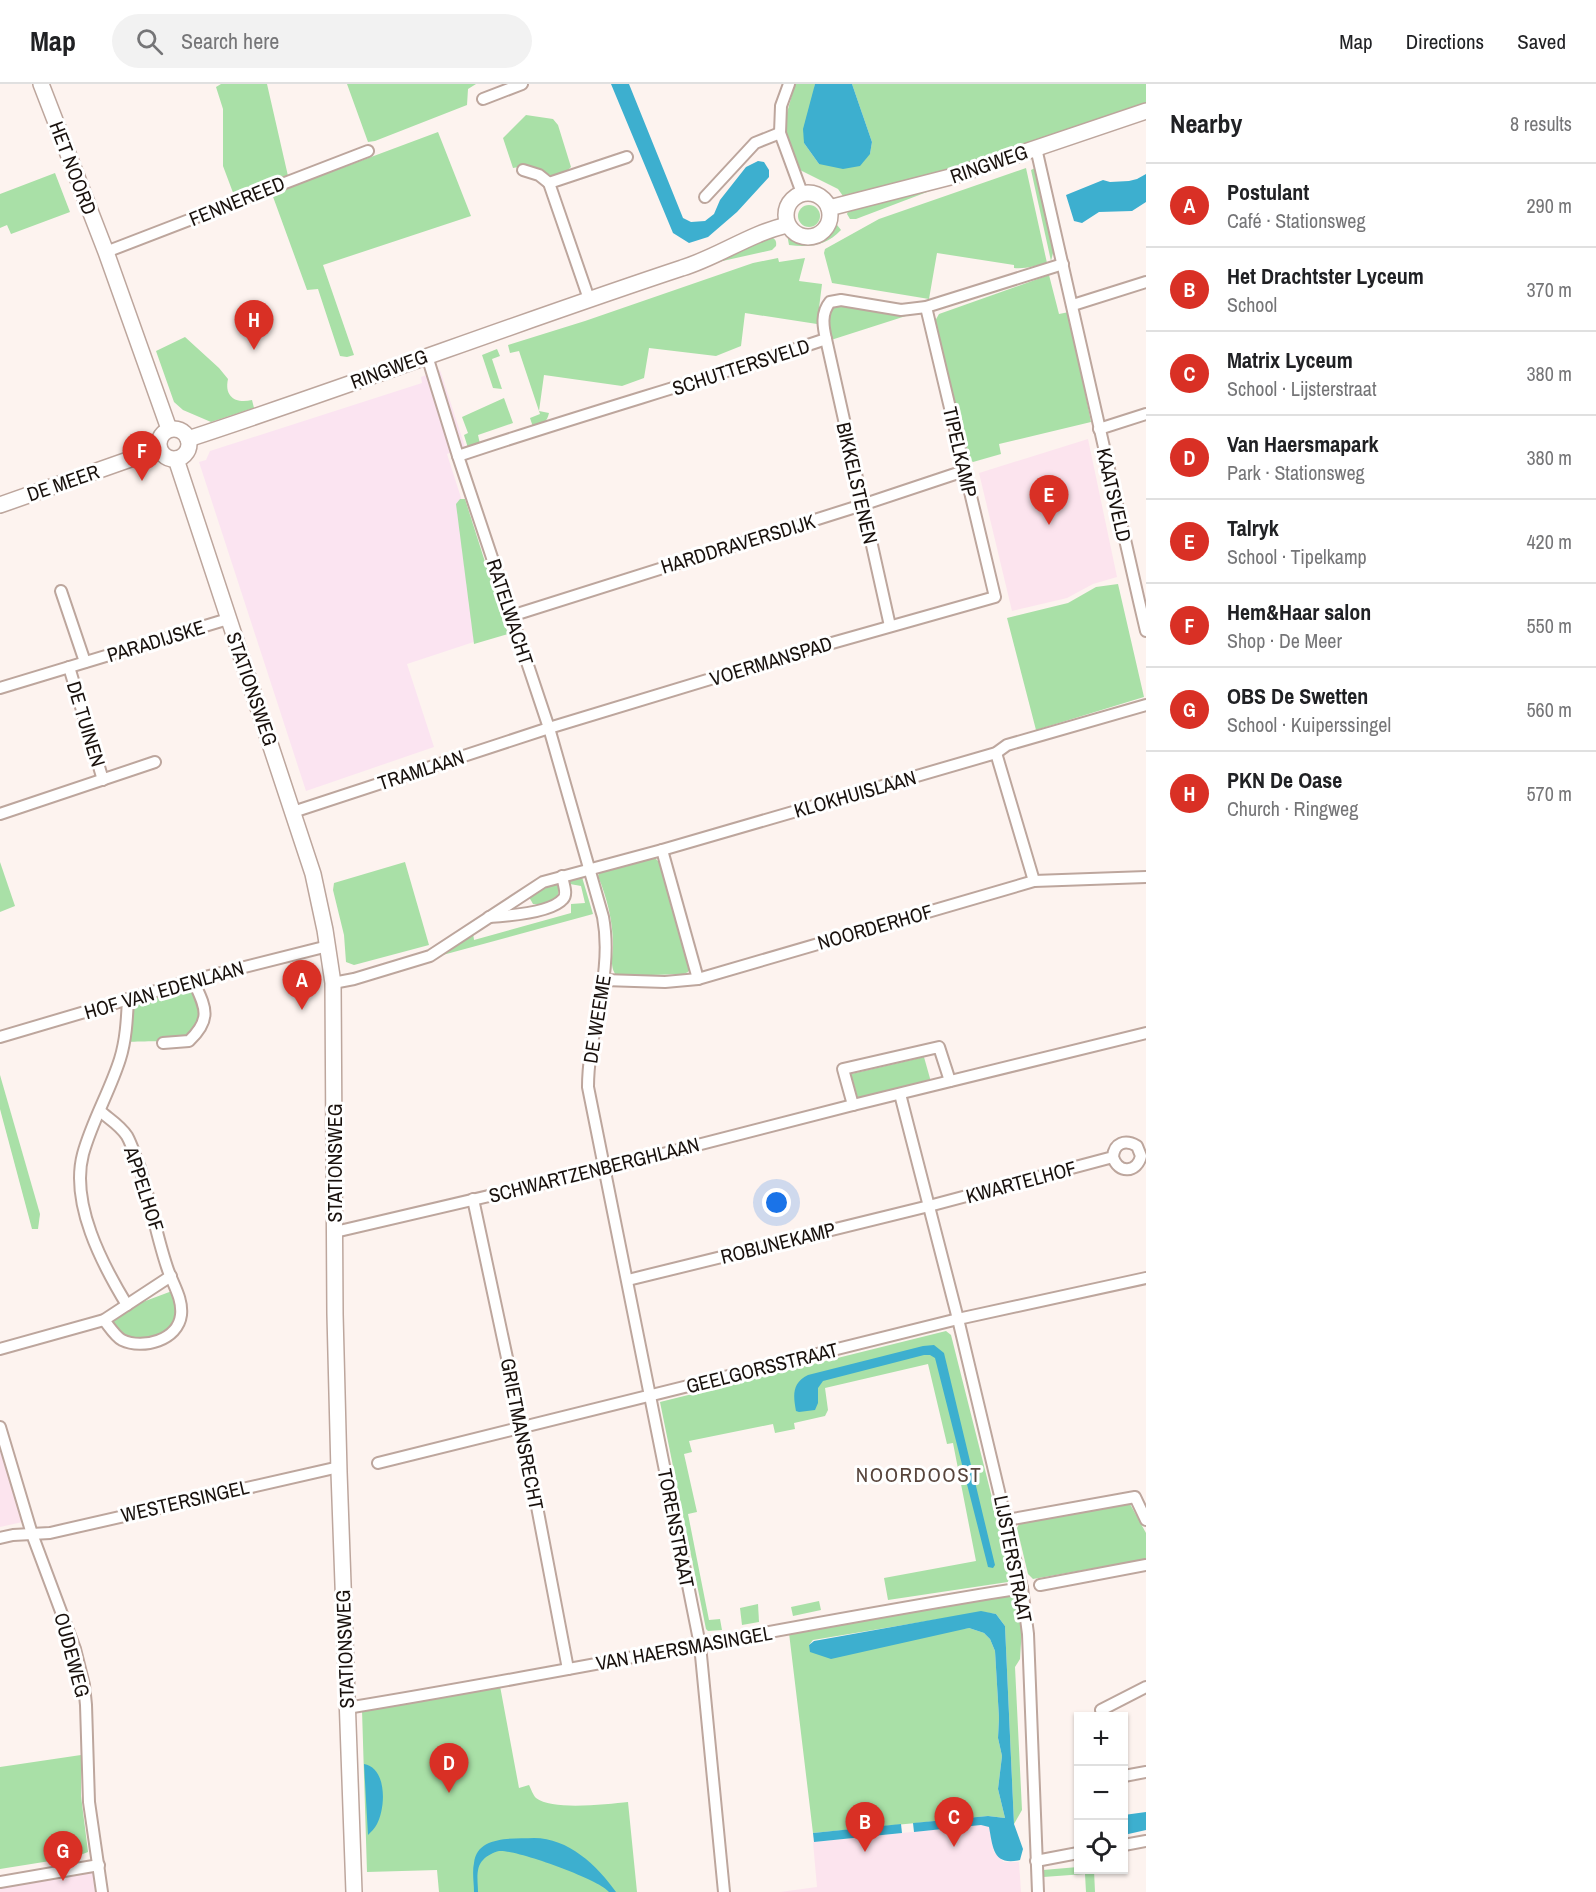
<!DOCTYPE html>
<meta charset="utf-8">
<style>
body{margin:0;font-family:"Archivo Narrow",sans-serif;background:#f2f2f2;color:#202124}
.controls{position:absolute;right:18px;bottom:18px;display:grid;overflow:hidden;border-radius:0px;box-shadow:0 2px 4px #0004}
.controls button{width:54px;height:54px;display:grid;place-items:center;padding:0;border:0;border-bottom:2px solid #e0e0e0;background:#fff;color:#202124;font:30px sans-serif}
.you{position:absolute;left:777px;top:1119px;width:21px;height:21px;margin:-15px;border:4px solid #fff;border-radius:50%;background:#1a73e8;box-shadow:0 0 0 9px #1a73e833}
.badge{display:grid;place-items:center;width:39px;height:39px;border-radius:50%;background:#d93025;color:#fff;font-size:20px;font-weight:700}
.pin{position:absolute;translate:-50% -50px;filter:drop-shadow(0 2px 3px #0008)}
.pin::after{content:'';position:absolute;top:32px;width:21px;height:18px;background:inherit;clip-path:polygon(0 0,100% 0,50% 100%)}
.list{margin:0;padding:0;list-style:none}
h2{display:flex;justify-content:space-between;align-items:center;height:78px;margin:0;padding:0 24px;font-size:26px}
h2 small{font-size:20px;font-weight:400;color:#757577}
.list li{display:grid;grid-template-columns:39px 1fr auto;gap:18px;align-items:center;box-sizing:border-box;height:84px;padding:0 24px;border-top:2px solid #e0e0e0}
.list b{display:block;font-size:22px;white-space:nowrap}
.list p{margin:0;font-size:20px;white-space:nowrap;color:#757577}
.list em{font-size:20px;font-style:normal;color:#757577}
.icon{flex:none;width:33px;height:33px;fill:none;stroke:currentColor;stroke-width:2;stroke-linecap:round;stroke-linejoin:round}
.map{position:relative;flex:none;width:1146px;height:1808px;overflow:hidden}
header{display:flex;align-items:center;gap:36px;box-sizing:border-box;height:84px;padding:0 30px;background:#fff;border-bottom:2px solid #e0e0e0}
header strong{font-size:28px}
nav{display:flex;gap:33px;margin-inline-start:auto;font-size:21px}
.search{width:420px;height:54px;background:#f2f2f2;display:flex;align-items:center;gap:15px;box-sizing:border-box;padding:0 21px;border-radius:33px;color:#757577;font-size:22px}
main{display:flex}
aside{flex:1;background:#fff}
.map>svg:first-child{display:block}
.commercial{fill:#fbe4f1}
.education{fill:#fce4ee}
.green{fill:#a9e0a7}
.water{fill:#3dafcf}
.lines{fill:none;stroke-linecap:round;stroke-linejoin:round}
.street-casing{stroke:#bda69d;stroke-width:14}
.secondary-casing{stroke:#bda69d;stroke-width:18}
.street{stroke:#fff;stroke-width:10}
.secondary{stroke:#fff;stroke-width:15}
.labels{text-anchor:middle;stroke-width:6;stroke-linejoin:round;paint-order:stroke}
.street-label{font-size:20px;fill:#19110d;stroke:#fff}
.neighbourhood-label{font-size:21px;letter-spacing:1.5px;fill:#58453c;stroke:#fff}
</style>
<header>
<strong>Map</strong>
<div class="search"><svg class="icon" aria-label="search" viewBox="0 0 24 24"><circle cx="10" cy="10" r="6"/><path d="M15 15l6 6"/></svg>Search here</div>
<nav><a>Map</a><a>Directions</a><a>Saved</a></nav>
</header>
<main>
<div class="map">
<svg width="1146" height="1808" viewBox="0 0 1146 1808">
<rect width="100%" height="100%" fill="#fdf3ef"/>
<polygon class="commercial" points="440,286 465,363 447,370 504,548 407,580 434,663 306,707 199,378 206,376 210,367 422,299 421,293"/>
<g class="education">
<polygon points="1088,355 1117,493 1093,500 1067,514 1012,527 979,389"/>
<polygon points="5,1368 27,1437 0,1443 0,1369"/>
<polygon points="981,1741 989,1743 994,1768 1004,1778 1019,1778 1021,1808 780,1808 817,1803 813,1758"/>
<polygon points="93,1788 95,1808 0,1808 0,1802"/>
</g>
<g class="green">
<polygon points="221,0 267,0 288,92 235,114 223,82 223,25 216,3"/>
<polygon points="347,0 476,0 468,5 467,21 375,57 368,58"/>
<polygon points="795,0 815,0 804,59 819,80 870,70 872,58 852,0 1146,0 1146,21 1039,55 936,93 849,110 843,112 838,105 800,86 783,43"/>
<path d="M526,31L553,35L558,41L571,83C554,101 545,86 529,83C524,82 518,83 513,84L503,54Z"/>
<polygon points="438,48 471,132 323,181 354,271 347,273 340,272 318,205 307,206 272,110"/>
<polygon points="1037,83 1054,165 1051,177 1031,86"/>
<path d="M1026,84L1047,179C1035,182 1026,185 1014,184V181L937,169L929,215L832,199L824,169L825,165L879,135Z"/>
<polygon points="55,89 70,128 11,150 7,141 0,144 0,110"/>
<polygon points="935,105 856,135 850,135 847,130 849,125"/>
<circle cx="809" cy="132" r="11"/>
<path d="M834,137L841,146C827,161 810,164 789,161L787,150C805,163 826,157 834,137Z"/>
<path d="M768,153C774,153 777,156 776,162L772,166L718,178Z"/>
<path d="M778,174L779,178L805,174L799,197L822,200L817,240L745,229L741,262L716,272L649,264L644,294L622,302L544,291L539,327L549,329C547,339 542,340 533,343L530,334L540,330L519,267L510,269L508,261L585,237L753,179Z"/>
<polygon points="1049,191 1059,230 1069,228 1091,338 999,360 1001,370 973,378 968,374 935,237 939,230"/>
<path d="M839,221L896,230L909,231L831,256C828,246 826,236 830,225Z"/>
<path d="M185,253L219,284L228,295C224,313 236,320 252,316L254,324L211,338L183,326L174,318L156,267Z"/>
<polygon points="497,265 500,272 492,275 502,305 493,304 482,271"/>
<polygon points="504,314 513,339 478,351 480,360 468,364 464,351 468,349 462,333"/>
<polygon points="460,415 465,415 508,550 474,560 456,420"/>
<polygon points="1118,500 1144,613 1036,646 1007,534 1068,519 1096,503"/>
<path d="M651,774L656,775L661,780L690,885L688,888L684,890L617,892C609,884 613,871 613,861C613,837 607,814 598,792L600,788Z"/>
<polygon points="0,778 15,822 0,828"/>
<polygon points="405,778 429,861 354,881 346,878 344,851 333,806 334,799"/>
<polygon points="582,793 593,830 439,872 473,849 474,856 571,829 571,820 585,819 581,802 570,800 570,794"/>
<path d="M548,799H558C562,817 549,822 533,820L529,813Z"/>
<path d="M192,901C195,910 200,919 200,928C201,939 193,951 182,954C172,958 141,957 129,958L130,919Z"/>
<polygon points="924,973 931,998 858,1015 851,990"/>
<polygon points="0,991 40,1130 38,1145 32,1145 0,1025"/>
<path d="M172,1207C180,1220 179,1242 164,1249C159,1252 152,1253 145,1254C139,1255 132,1256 127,1253C118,1249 113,1239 108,1231Z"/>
<polygon points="946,1247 951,1251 1011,1489 1008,1498 888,1516 884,1494 976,1477 953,1359 947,1360 928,1280 825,1304 828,1326 825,1332 794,1339 795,1345 775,1349 773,1340 689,1357 692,1368 684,1370 697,1428 688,1430 709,1536 720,1535 722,1546 708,1547 706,1545 660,1318"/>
<polygon points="1124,1420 1130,1420 1146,1449 1146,1475 1033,1495 1028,1490 1017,1444 1019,1440"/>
<polygon points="1013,1512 1019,1518 1022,1543 1020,1575 1015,1583 1022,1726 1014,1740 1005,1542 996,1530 982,1528 813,1556 809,1561 969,1544 984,1549 990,1555 995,1567 999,1634 998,1654 1002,1672 998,1705 1005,1734 988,1732 813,1749 789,1549 987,1515"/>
<polygon points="819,1517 821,1526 793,1532 791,1523"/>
<polygon points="758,1520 759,1538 742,1541 740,1524"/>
<path d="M500,1602L519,1704L529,1701C531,1705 533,1711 536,1714C553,1727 607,1720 628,1718L637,1808H439L437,1786L367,1788L362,1626Z"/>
<polygon points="81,1671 81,1712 88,1768 75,1773 0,1785 0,1683"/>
<polygon points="1078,1783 1078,1786 1094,1786 1095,1808 1086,1808 1085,1790 1043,1793 1043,1786"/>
</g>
<g class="water">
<polygon points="611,0 629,0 683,134 691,138 705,137 714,130 720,116 746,83 758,77 764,78 769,86 769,93 737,128 708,153 689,159 673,149"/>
<polygon points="815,0 852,0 872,58 870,70 860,82 843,85 819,80 804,59 803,45"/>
<polygon points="1146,90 1146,118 1132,127 1099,128 1082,139 1074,137 1066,111 1103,96 1110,98 1129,97 1137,95"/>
<path d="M934,1261L944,1269L995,1481L993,1484L988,1483L935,1274L930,1271H924L823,1297L818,1304V1319L815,1326L799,1328L796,1327C793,1311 792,1299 808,1291L923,1262Z"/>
<path d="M981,1527L996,1530L1005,1542L1014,1740L1023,1765L1020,1776C993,1782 993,1764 989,1743L981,1741L914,1748L913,1739L988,1732L1005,1734L998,1705L1002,1672L998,1654L999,1634L995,1567L990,1555L984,1549L969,1544L831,1575L810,1568L809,1561L814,1557Z"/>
<path d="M364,1680C387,1684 386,1723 377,1740C375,1744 371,1748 368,1751Z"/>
<polygon points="1146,1728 1146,1746 1124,1751 1124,1731"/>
<polygon points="901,1740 902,1749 814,1758 813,1749"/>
<path d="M534,1754C568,1754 597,1781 616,1808H609C601,1796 515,1765 499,1767C494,1768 486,1772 483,1776C475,1784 478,1798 478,1808H474C474,1799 472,1788 474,1779C477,1751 513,1755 534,1754Z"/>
</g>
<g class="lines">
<g class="street-casing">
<g id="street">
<polyline points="789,0 781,22 780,49 802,109"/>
<polyline points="483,15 522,0"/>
<path d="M1036,64C1074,224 1108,386 1146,547"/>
<polyline points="523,86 539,91 549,99"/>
<polyline points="705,113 755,59 780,49"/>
<polyline points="106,168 368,67"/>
<polyline points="589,215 549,99 627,73"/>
<polyline points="1073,221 1146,198"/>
<polyline points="826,255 890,542"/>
<path d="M427,272L458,372L549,644L603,833C614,891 588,946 588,1003L700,1561L724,1808"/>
<polyline points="1099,345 1146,330"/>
<path d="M458,372C580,331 704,296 826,255C823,242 821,229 830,218L841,216L901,226L926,223L1063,180"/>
<polyline points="61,507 85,578"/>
<polyline points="511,532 862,421 964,387"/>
<polyline points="69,583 103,696"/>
<polyline points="0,604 228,535"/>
<polyline points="996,669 1034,797"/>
<polyline points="293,728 549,644 793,570 995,513 926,223"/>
<polyline points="0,730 155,678"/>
<polyline points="662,766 698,895"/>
<path d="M489,833C506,832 551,829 563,815C568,810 563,799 562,792"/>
<polyline points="604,896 665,898 698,895 1034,797 1146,793"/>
<polyline points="333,899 354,895 430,872 543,798 662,766 996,669 1007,661 1146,621"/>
<polyline points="0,953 193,896 328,862"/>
<path d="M163,959L189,957C213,934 205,923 193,896"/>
<polyline points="900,1010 958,1235 1022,1504 1028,1550 1038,1808"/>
<polyline points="853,1021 843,985 939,963 950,997"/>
<path d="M100,1027C109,1035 120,1041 127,1052C132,1061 135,1072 139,1081C150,1115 156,1150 167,1183C172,1199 183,1214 181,1231C178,1256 143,1266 122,1256C115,1252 109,1242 104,1236"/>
<polyline points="473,1115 522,1344 568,1585"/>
<polyline points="335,1148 604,1085 853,1021 1146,949"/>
<path d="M628,1196L929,1122L1113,1073C1114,1059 1125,1055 1137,1062L1141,1072C1137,1089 1118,1090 1113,1073"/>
<path d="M127,1221C102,1180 70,1119 83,1070C92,1037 110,1007 120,975C126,956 127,935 128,915"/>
<polyline points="0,1265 104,1236 171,1192"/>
<polyline points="0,1343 32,1450 75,1565 84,1601 86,1621 89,1718 102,1808"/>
<polyline points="378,1379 958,1235 1146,1194"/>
<polyline points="1007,1436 1135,1413 1146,1436"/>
<polyline points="0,1454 13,1451 50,1449 339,1383"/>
<polyline points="1040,1501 1146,1481"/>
<path d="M347,1624C573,1587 796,1540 1022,1504"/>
<polyline points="1101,1626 1146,1603"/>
<polyline points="1124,1692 1146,1688"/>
<polyline points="1124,1761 1146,1757"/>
<polyline points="1036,1777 1078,1769"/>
<polyline points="0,1798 99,1781"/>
</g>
</g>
<g class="secondary-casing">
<g id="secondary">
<polyline points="41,0 106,168 169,345"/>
<circle cx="808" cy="131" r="22"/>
<polyline points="829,124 954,92 1146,27"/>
<circle cx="174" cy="360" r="15"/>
<path d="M188,355C353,301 516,239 682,184C718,173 749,150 787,141"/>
<polyline points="176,375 313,790 325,846 333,899 335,1230 339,1388 354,1808"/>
<polyline points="0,421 159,365"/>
</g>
</g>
<use href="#street" class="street"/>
<use href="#secondary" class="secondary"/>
</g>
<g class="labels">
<g class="street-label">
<text transform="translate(989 80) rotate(-19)" y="7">RINGWEG</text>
<text transform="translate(73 84) rotate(69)" y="7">HET NOORD</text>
<text transform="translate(237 117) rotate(-22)" y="7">FENNEREED</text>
<text transform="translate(741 283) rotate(-18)" y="7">SCHUTTERSVELD</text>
<text transform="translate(389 285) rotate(-20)" y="7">RINGWEG</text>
<text transform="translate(960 368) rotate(77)" y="7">TIPELKAMP</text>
<text transform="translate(63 399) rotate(-19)" y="7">DE MEER</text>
<text transform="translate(857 399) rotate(77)" y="7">BIKKELSTENEN</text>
<text transform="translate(1114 411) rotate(77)" y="7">KAATSVELD</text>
<text transform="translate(738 460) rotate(-17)" y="7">HARDDRAVERSDIJK</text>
<text transform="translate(510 528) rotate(72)" y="7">RATELWACHT</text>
<text transform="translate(156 557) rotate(-17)" y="7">PARADIJSKE</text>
<text transform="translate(771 577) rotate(-17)" y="7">VOERMANSPAD</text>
<text transform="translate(252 605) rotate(71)" y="7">STATIONSWEG</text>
<text transform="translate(86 640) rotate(73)" y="7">DE TUINEN</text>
<text transform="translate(421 686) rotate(-18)" y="7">TRAMLAAN</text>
<text transform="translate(855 710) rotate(-16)" y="7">KLOKHUISLAAN</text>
<text transform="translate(875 843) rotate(-16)" y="7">NOORDERHOF</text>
<text transform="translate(164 906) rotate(-16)" y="7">HOF VAN EDENLAAN</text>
<text transform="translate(597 935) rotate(-81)" y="7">DE WEEME</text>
<text transform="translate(335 1079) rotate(-90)" y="7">STATIONSWEG</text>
<text transform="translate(594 1086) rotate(-14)" y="7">SCHWARTZENBERGHLAAN</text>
<text transform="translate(1021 1098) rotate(-15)" y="7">KWARTELHOF</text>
<text transform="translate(144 1105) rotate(72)" y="7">APPELHOF</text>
<text transform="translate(778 1159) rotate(-14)" y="7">ROBIJNEKAMP</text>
<text transform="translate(762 1284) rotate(-14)" y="7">GEELGORSSTRAAT</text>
<text transform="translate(522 1350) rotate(79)" y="7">GRIETMANSRECHT</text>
<text transform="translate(185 1417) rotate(-13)" y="7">WESTERSINGEL</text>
<text transform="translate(676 1444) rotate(79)" y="7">TORENSTRAAT</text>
<text transform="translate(1013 1475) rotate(79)" y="7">LIJSTERSTRAAT</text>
<text transform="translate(684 1564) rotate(-10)" y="7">VAN HAERSMASINGEL</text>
<text transform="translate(345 1565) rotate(-92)" y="7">STATIONSWEG</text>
<text transform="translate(72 1571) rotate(75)" y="7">OUDEWEG</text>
</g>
<g class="neighbourhood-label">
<text x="919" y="1398">NOORDOOST</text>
</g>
</g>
</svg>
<div class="controls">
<button>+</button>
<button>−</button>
<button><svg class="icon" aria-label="locate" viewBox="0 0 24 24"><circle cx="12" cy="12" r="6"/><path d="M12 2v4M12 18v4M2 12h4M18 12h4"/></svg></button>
</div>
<div class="you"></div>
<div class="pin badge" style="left:302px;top:926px">A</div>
<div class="pin badge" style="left:865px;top:1768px">B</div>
<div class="pin badge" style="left:954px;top:1763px">C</div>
<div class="pin badge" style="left:449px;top:1709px">D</div>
<div class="pin badge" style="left:1049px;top:441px">E</div>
<div class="pin badge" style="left:142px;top:397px">F</div>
<div class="pin badge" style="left:63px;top:1797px">G</div>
<div class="pin badge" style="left:254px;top:266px">H</div>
</div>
<aside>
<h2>Nearby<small>8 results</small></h2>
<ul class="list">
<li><span class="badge">A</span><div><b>Postulant</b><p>Café · Stationsweg</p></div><em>290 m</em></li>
<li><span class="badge">B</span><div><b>Het Drachtster Lyceum</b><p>School</p></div><em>370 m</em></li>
<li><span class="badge">C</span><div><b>Matrix Lyceum</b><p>School · Lijsterstraat</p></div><em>380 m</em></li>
<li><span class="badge">D</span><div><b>Van Haersmapark</b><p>Park · Stationsweg</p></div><em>380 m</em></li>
<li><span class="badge">E</span><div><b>Talryk</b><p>School · Tipelkamp</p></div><em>420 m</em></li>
<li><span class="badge">F</span><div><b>Hem&amp;Haar salon</b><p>Shop · De Meer</p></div><em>550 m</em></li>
<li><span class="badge">G</span><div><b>OBS De Swetten</b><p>School · Kuiperssingel</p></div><em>560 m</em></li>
<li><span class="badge">H</span><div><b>PKN De Oase</b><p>Church · Ringweg</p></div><em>570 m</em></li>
</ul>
</aside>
</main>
